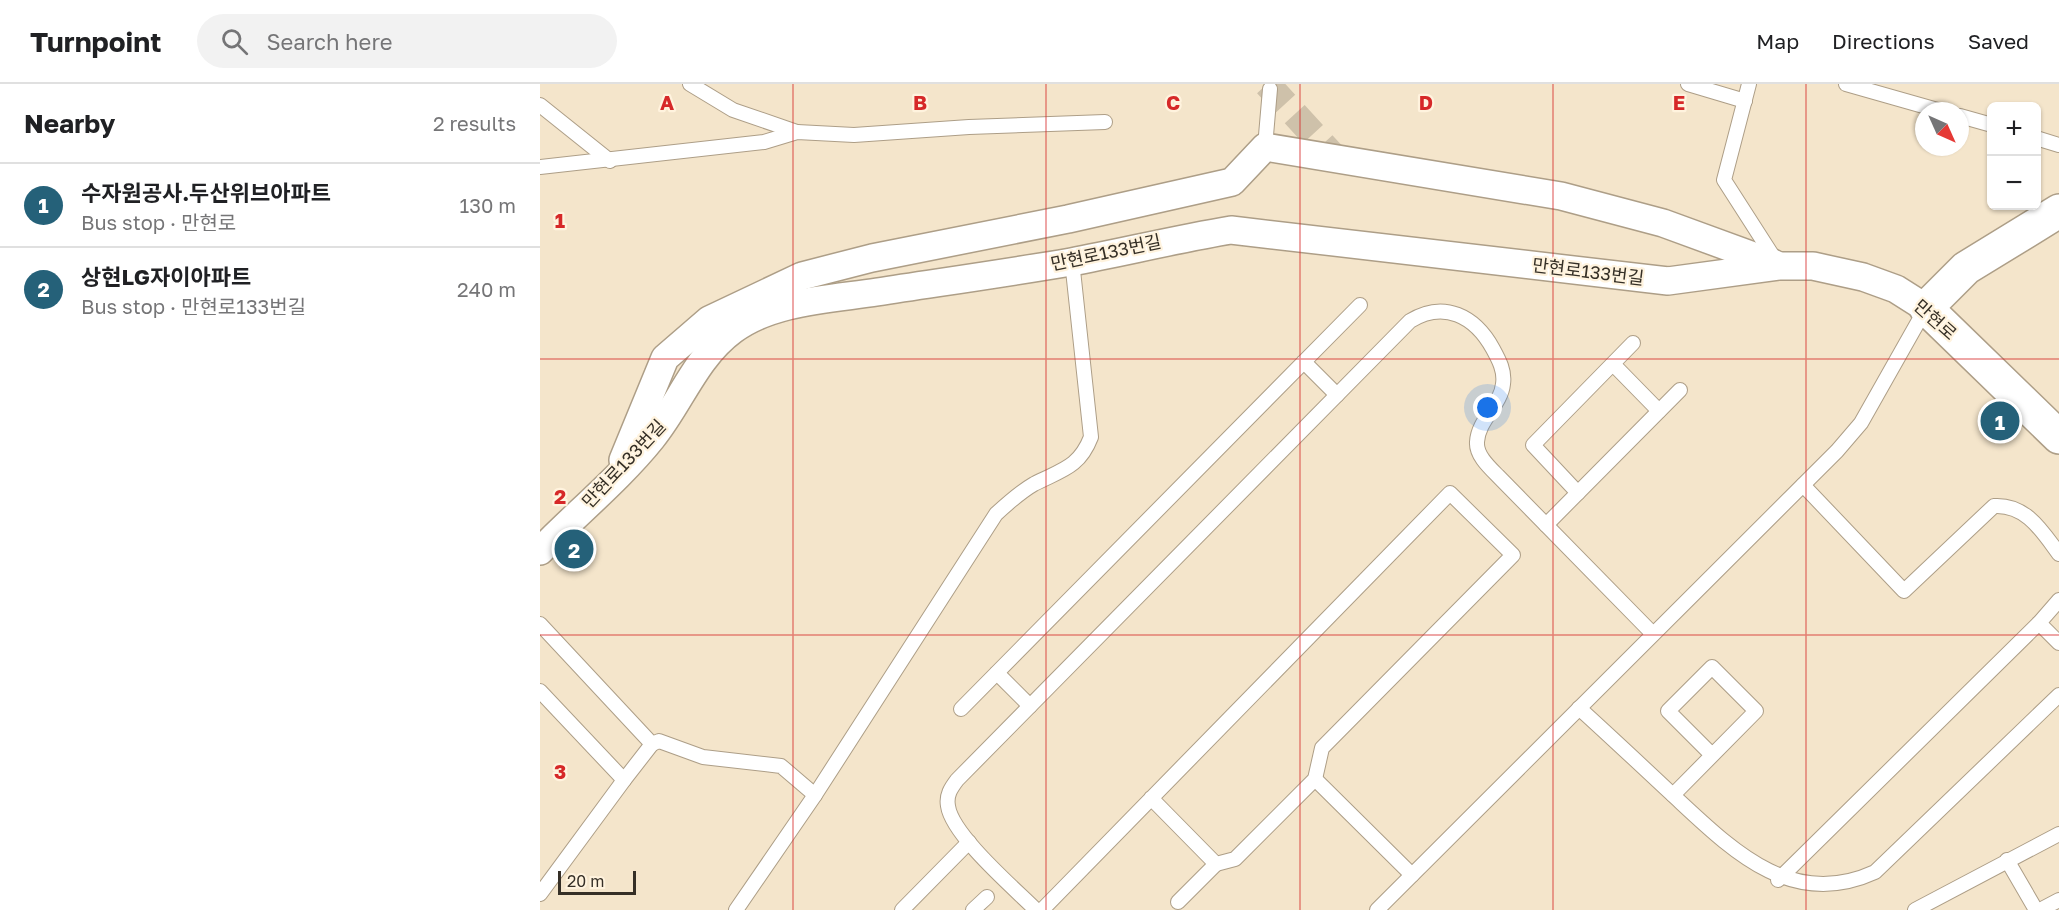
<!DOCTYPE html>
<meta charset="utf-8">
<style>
body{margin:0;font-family:"Golos Text","Noto Sans KR",sans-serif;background:#f2f2f2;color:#202124}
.controls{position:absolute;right:18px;top:18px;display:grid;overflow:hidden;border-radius:9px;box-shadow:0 2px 4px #0004}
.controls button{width:54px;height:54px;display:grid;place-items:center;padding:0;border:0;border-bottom:2px solid #e0e0e0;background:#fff;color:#202124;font:30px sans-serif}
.compass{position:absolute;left:1375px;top:18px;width:54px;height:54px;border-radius:50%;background:#fff;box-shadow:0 2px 4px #0004;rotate:135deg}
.scale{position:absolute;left:18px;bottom:15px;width:78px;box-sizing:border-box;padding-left:6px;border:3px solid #352f26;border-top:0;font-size:16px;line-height:21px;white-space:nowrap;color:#352f26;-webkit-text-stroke:4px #fff3de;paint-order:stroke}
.you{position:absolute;left:948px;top:324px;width:21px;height:21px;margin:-15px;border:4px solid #fff;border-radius:50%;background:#1a73e8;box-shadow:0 0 0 9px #1a73e833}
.badge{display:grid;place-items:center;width:39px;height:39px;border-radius:50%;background:#256179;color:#fff;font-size:20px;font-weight:700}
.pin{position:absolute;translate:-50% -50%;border:3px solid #fff;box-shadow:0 2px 6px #0006}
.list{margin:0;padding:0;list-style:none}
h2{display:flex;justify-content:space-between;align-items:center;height:78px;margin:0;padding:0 24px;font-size:26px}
h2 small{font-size:20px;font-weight:400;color:#757577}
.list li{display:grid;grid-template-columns:39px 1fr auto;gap:18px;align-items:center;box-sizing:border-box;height:84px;padding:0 24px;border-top:2px solid #e0e0e0}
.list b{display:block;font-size:22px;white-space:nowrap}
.list p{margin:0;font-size:20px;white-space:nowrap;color:#757577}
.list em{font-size:20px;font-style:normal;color:#757577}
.icon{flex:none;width:33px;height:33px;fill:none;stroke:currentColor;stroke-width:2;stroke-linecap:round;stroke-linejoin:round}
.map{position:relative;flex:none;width:1519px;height:826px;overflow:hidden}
header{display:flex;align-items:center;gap:36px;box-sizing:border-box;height:84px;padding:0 30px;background:#fff;border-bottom:2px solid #e0e0e0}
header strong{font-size:28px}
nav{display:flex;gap:33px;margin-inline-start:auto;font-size:21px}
.search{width:420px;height:54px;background:#f2f2f2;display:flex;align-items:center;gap:15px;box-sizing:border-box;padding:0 21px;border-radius:33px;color:#757577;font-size:22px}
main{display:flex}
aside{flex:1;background:#fff}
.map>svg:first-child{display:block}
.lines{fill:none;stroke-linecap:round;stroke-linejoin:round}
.minor-tunnel{stroke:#cec1aa;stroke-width:27;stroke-dasharray:27 14;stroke-linecap:butt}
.service-casing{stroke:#ad9e87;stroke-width:16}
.minor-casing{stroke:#ad9e87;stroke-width:30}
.tertiary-casing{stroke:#ad9e87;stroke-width:36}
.service{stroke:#fff;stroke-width:14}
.minor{stroke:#fff;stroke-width:27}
.tertiary{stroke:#fff;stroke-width:33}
.grid{fill:none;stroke:#d62828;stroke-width:1.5;stroke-opacity:0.55}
.labels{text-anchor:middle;stroke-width:4.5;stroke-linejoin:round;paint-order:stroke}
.street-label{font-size:18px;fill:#352f26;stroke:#fff3de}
.grid-label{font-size:20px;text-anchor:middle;font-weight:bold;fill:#d62828;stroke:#fff3de;stroke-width:4.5;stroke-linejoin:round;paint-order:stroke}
</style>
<header>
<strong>Turnpoint</strong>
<div class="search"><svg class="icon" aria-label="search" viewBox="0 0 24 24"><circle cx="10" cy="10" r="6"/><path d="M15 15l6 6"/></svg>Search here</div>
<nav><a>Map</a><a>Directions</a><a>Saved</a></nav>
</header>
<main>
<aside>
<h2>Nearby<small>2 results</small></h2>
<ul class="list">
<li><span class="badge">1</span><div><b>수자원공사.두산위브아파트</b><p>Bus stop · 만현로</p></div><em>130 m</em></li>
<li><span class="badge">2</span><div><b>상현LG자이아파트</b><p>Bus stop · 만현로133번길</p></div><em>240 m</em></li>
</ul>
</aside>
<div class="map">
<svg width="1519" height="826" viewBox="0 0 1519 826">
<rect width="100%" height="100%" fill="#f4e5cb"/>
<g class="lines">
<polyline class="minor-tunnel" points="727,0 795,74"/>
<g class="service-casing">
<g id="service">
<polyline points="150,0 193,26 257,48"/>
<polyline points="1148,0 1205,17"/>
<polyline points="1209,0 1184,96 1236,177"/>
<polyline points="1306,0 1401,27"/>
<polyline points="0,21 70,77"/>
<polyline points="1420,32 1452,41"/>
<polyline points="1496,54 1519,61"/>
<polyline points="725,63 730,5"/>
<polyline points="0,83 224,58 257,48 314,51 429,43 565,38"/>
<polyline points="764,278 797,311"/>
<polyline points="1073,280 1119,327"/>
<path d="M1263,401L1364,507L1454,422C1486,420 1502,447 1519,470"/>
<polyline points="1038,409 993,361 1093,259"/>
<polyline points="1006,441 1140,306"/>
<polyline points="1499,539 1519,559"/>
<polyline points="0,540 112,660 119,657 163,673 241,682 275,711"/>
<polyline points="457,589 490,622"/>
<polyline points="0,607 84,696 0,810"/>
<path d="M1039,624C1072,654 1104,684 1136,714C1193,767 1252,826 1335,788L1519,611"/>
<polyline points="421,625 820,221"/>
<polyline points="775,695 872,791"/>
<polyline points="84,696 112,660"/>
<polyline points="1133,711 1216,627 1172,583 1128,627 1172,671"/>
<polyline points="1467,776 1496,826"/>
<polyline points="1238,796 1499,539 1519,516"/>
<polyline points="638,818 676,780"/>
<path d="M196,826L275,711L456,430C468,419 480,408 494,400C521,386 539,384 551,353L532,177"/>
<polyline points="362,826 429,758"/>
<polyline points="433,826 447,813"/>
<path d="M496,826C474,804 412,751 408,722C406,711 411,704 417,696L870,237C904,216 935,232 953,265C959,276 965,287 963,300C961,321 938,336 937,358C936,371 949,383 958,392L1113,550"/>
<polyline points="502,826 910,409 973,471 782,664 775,695 695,775 676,780 611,714"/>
<polyline points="837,826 1297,367 1321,339 1386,224"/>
<polyline points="1375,826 1519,750"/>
<polyline points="1500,826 1519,816"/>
</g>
</g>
<g class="minor-casing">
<g id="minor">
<polyline points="83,376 125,274 169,236 262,192 332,174 528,135 692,98 725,63 1021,112 1123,139 1235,180"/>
<path d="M0,467C36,430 80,394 112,354C141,318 155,274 193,246C232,217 291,215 337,208C402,198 466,189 531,178C584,168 637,155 691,146L1128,197L1239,182H1273L1323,193L1356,205L1386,224"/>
</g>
</g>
<g class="tertiary-casing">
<polyline id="tertiary" points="1519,127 1426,184 1386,224 1519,353"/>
</g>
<use href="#service" class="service"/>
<use href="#minor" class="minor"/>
<use href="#tertiary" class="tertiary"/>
</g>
<path class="grid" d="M253,0V826M506,0V826M760,0V826M1013,0V826M1266,0V826M0,275H1519M0,551H1519"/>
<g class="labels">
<g class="street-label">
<text transform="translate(566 169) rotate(-12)" y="6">만현로133번길</text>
<text transform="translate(1048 188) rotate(7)" y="6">만현로133번길</text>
<text transform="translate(1395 236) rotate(42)" y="6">만현로</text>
<text transform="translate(84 380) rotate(-47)" y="6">만현로133번길</text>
</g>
</g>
<g class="grid-label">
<text x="127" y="26">A</text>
<text x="380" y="26">B</text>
<text x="633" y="26">C</text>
<text x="886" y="26">D</text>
<text x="1139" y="26">E</text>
<text x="20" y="144">1</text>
<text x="20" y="420">2</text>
<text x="20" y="695">3</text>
</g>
</svg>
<div class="controls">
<button>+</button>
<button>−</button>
</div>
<svg class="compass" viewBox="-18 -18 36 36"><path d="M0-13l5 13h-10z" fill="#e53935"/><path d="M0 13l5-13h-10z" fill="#757577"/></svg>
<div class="scale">20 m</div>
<div class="you"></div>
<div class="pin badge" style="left:1460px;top:337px">1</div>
<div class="pin badge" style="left:34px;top:465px">2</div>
</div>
</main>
